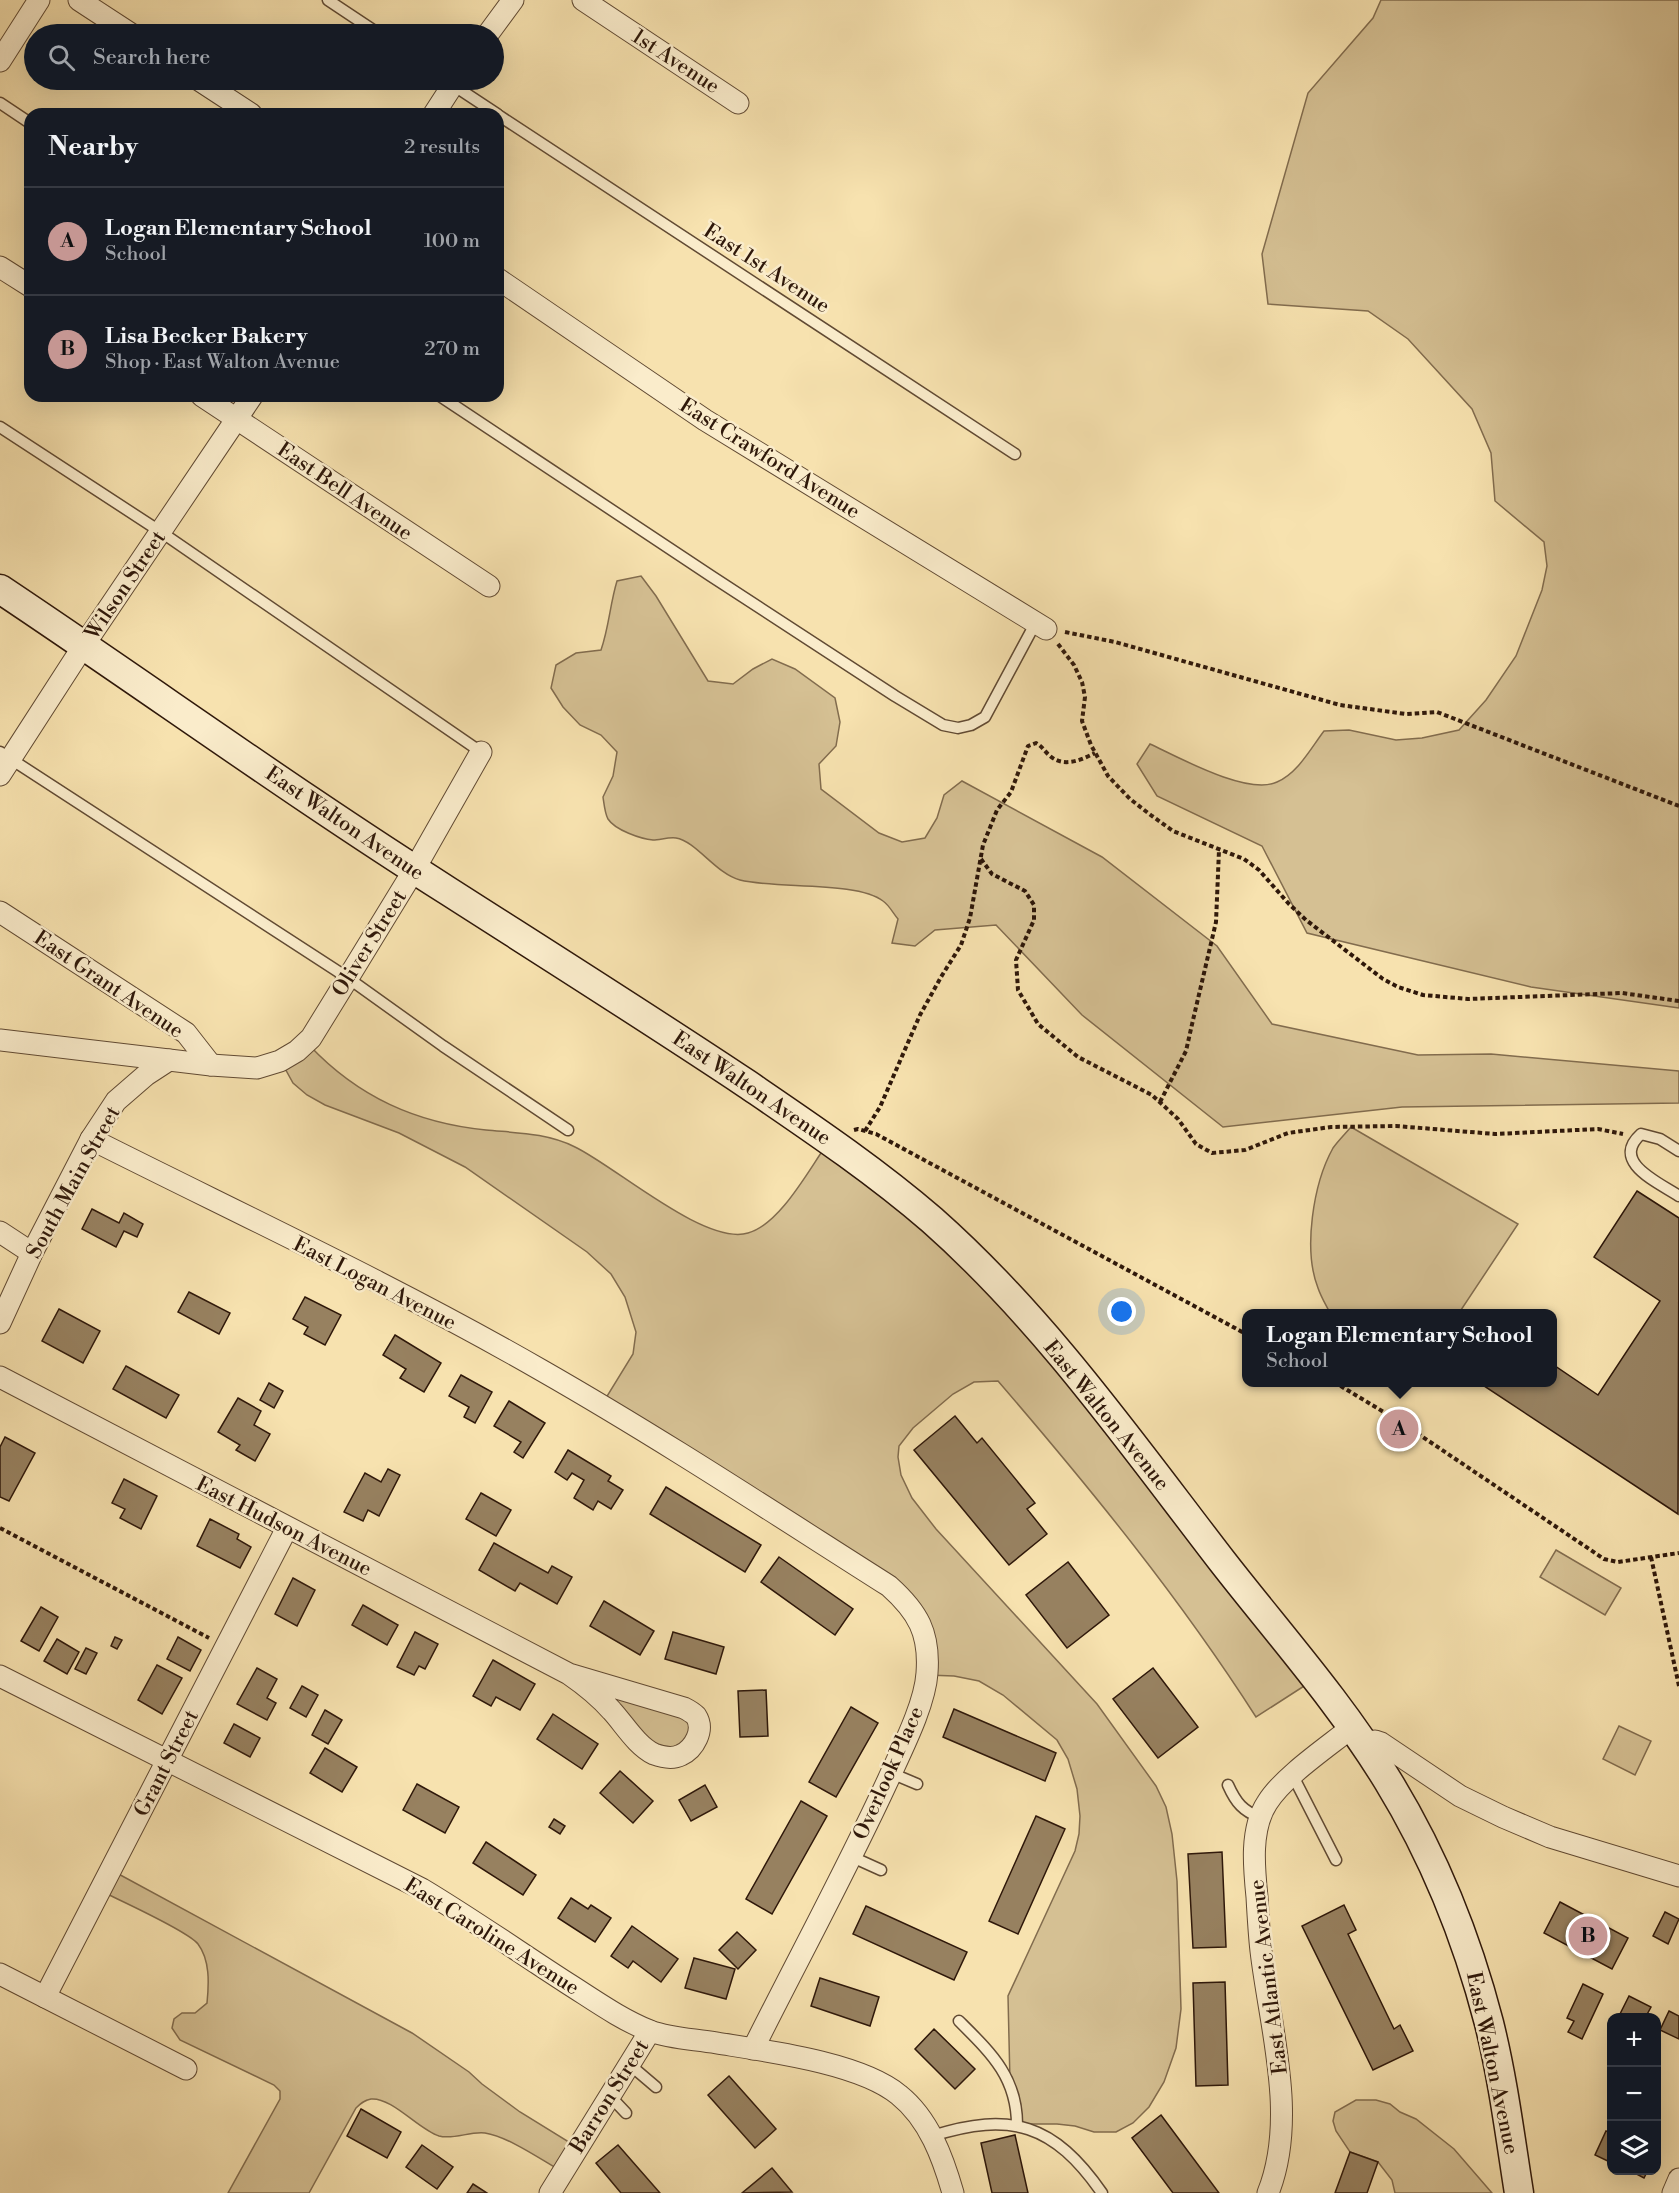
<!DOCTYPE html>
<meta charset="utf-8">
<style>
body{margin:0;font-family:"Libre Bodoni",serif;background:#242831;color:#f1f3f6}
.controls{position:absolute;right:18px;bottom:18px;display:grid;overflow:hidden;border-radius:12px;box-shadow:0 6px 24px #0002}
.controls button{width:54px;height:54px;display:grid;place-items:center;padding:0;border:0;border-bottom:2px solid #363941;background:#171b24;color:#f1f3f6;font:30px sans-serif}
.you{position:absolute;left:1122px;top:1312px;width:21px;height:21px;margin:-15px;border:4px solid #fff;border-radius:50%;background:#1a73e8;box-shadow:0 0 0 9px #1a73e833}
.badge{display:grid;place-items:center;width:39px;height:39px;border-radius:50%;background:#c59692;color:#111;font-size:20px;font-weight:700}
.pin{position:absolute;translate:-50% -50%;border:3px solid #fff;box-shadow:0 2px 6px #0006}
.popup{position:absolute;left:1242px;top:1309px;width:315px;height:78px;box-sizing:border-box;display:grid;place-content:center;border-radius:12px;background:#171b24;filter:drop-shadow(0 2px 4px #0005);font-size:20px;white-space:nowrap;color:#9ea1a6}
.popup b{font-size:22px;color:#f1f3f6}
.popup::after{content:'';position:absolute;left:50%;top:100%;margin-left:-12px;border:12px solid transparent;border-top-color:#171b24}
.list{margin:0;padding:0;list-style:none}
h2{display:flex;justify-content:space-between;align-items:center;height:78px;margin:0;padding:0 24px;font-size:26px}
h2 small{font-size:20px;font-weight:400;color:#9ea1a6}
.list li{display:grid;grid-template-columns:39px 1fr auto;gap:18px;align-items:center;box-sizing:border-box;height:108px;padding:0 24px;border-top:2px solid #363941}
.list b{display:block;font-size:22px;white-space:nowrap}
.list p{margin:0;font-size:20px;white-space:nowrap;color:#9ea1a6}
.list em{font-size:20px;font-style:normal;color:#9ea1a6}
.icon{flex:none;width:33px;height:33px;fill:none;stroke:currentColor;stroke-width:2;stroke-linecap:round;stroke-linejoin:round}
.map{position:relative;flex:none;width:1679px;height:2193px;overflow:hidden}
.search{position:absolute;background:#171b24;box-shadow:0 6px 24px #0002;left:24px;top:24px;width:480px;height:66px;display:flex;align-items:center;gap:15px;box-sizing:border-box;padding:0 21px;border-radius:33px;color:#9ea1a6;font-size:22px}
.panel{position:absolute;background:#171b24;box-shadow:0 6px 24px #0002;left:24px;top:108px;width:480px;height:294px;border-radius:18px}
.map>svg:first-child{display:block}
.green{fill:#d5c093;stroke:#826c4e;stroke-width:1.5}
.building{fill:#978160;stroke:#2f180a;stroke-width:1.5}
.lines{fill:none;stroke-linecap:round;stroke-linejoin:round}
.lane-casing{stroke:#614a33;stroke-width:13}
.street-casing{stroke:#614a33;stroke-width:23}
.secondary-casing{stroke:#2f180a;stroke-width:31}
.path{stroke:#2f180a;stroke-width:4;stroke-dasharray:4.5 3;stroke-linecap:butt}
.lane{stroke:#faeccb;stroke-width:10}
.street{stroke:#faeccb;stroke-width:21}
.secondary{stroke:#faeccb;stroke-width:28}
.labels{text-anchor:middle;stroke-width:5;stroke-linejoin:round;paint-order:stroke}
.street-label{font-size:21px;fill:#2f180a;stroke:#faeccb}
</style>
<div class="map">
<svg width="1679" height="2193" viewBox="0 0 1679 2193">
<rect width="100%" height="100%" fill="#f7e2af"/>
<filter id="stains"><feTurbulence type="fractalNoise" baseFrequency=".00333" numOctaves="4"/><feColorMatrix values="0 0 0 0 .2 0 0 0 0 .09 0 0 0 0 .02 0 0 0 .5 -.17"/></filter>
<radialGradient id="worn" r=".72"><stop offset=".6" stop-color="#630" stop-opacity="0"/><stop offset="1" stop-color="#630" stop-opacity=".3"/></radialGradient>
<g class="green">
<path d="M1381,0H1679V1008L1531,987L1307,933L1262,846L1157,796L1137,764L1150,744C1178,757 1248,796 1277,782C1298,773 1311,748 1324,731L1349,730L1396,740L1422,738L1459,730L1486,700L1516,656L1542,590L1547,566L1544,542L1495,501L1491,453L1472,409L1408,339L1368,311L1268,304L1262,254L1308,93L1373,18Z"/>
<path d="M641,576L656,596L708,681L733,684L753,669L772,659L795,669L835,698L840,722L836,746L819,764L821,789L879,833L902,842L925,838L937,818L944,795L962,781L1102,857L1217,946L1272,1024L1418,1055L1491,1054L1679,1071V1103L1402,1107L1223,1127L1082,1015L996,925L935,930L915,946L892,943L898,919C893,913 889,905 883,901C858,881 775,889 740,880C716,874 696,841 676,838C668,837 660,840 653,840C641,839 615,830 608,819C605,814 604,804 603,797L613,776L617,752L601,735L580,725L563,707L551,688L556,665L576,653L601,650C609,627 610,604 617,581Z"/>
<path d="M309,1045C358,1097 416,1123 486,1130C517,1133 547,1133 575,1147C615,1166 705,1246 748,1233C778,1225 806,1175 823,1150L962,1256L1315,1679L1256,1717C1180,1598 1090,1488 998,1381L974,1382L953,1394L913,1428L899,1446L898,1457L901,1475L912,1498L936,1529L1097,1704L1156,1786L1166,1807L1172,1834L1177,1881L1181,2009L1176,2048L1164,2082L1149,2107L1133,2123L1116,2132H1094L1075,2126L1057,2124H1018L1010,2082L1008,1996L1075,1851L1079,1834L1080,1816L1077,1789L1068,1759L1057,1740L1003,1695L979,1681L954,1676L927,1675L917,1616L601,1406L633,1354L636,1332L625,1297L611,1274L587,1252L465,1167L399,1133L325,1105L307,1095L293,1083L282,1063Z"/>
<path d="M1351,1127L1518,1224L1459,1313H1330C1326,1305 1321,1297 1318,1288C1303,1250 1313,1184 1333,1148C1338,1141 1345,1134 1351,1127Z"/>
<polygon points="1556,1550 1621,1588 1605,1615 1540,1577"/>
<polygon points="592,1690 637,1695 699,1727 668,1757"/>
<polygon points="1619,1726 1651,1741 1635,1775 1603,1759"/>
<path d="M113,1871L412,2033L469,2072L482,2084L520,2112L577,2147L563,2172C540,2159 509,2137 485,2133C470,2131 454,2140 439,2136C419,2130 392,2097 371,2099C364,2100 360,2104 356,2108L309,2193H228L280,2099V2091L274,2085L180,2040L172,2028L174,2019L182,2013H195L207,2003C209,1983 210,1960 198,1944C188,1931 121,1901 103,1892Z"/>
<polygon points="1356,2100 1376,2100 1390,2104 1400,2112 1416,2119 1454,2149 1492,2193 1395,2193 1392,2180 1378,2162 1350,2152 1336,2131 1333,2121 1335,2112"/>
</g>
<g class="building">
<polygon points="1637,1191 1679,1218 1678,1514 1478,1382 1552,1382 1552,1364 1598,1395 1660,1301 1594,1257"/>
<polygon points="92,1209 119,1223 124,1213 143,1224 137,1237 124,1231 116,1247 82,1229"/>
<polygon points="189,1292 230,1313 219,1334 178,1312"/>
<polygon points="305,1297 341,1315 325,1345 304,1334 308,1327 293,1319"/>
<polygon points="59,1309 100,1331 83,1363 42,1341"/>
<polygon points="395,1335 441,1363 424,1392 400,1378 406,1369 383,1355"/>
<polygon points="126,1366 179,1395 166,1418 113,1389"/>
<polygon points="461,1375 492,1392 475,1423 464,1417 469,1407 449,1396"/>
<polygon points="269,1383 283,1391 274,1408 260,1400"/>
<polygon points="238,1398 261,1411 254,1425 270,1434 255,1461 236,1450 240,1445 218,1432"/>
<polygon points="509,1401 545,1423 523,1458 514,1452 521,1442 494,1426"/>
<polygon points="955,1416 977,1443 982,1438 1035,1503 1027,1509 1047,1534 1009,1565 914,1450"/>
<polygon points="5,1437 35,1453 9,1501 0,1497 0,1447"/>
<polygon points="568,1450 611,1476 608,1481 623,1490 611,1509 598,1501 593,1510 574,1498 584,1480 572,1473 567,1480 555,1472"/>
<polygon points="388,1469 400,1475 379,1516 368,1510 363,1521 344,1512 365,1473 381,1482"/>
<polygon points="124,1479 157,1496 141,1529 120,1518 125,1509 112,1503"/>
<polygon points="666,1487 761,1545 745,1572 650,1514"/>
<polygon points="481,1493 511,1510 496,1536 466,1519"/>
<polygon points="210,1519 239,1534 237,1539 251,1547 240,1568 197,1546"/>
<polygon points="494,1543 548,1573 552,1566 572,1577 557,1604 520,1583 515,1591 479,1570"/>
<polygon points="779,1557 853,1609 835,1635 761,1582"/>
<polygon points="1068,1562 1109,1615 1067,1648 1026,1595"/>
<polygon points="293,1578 315,1590 297,1626 275,1614"/>
<polygon points="604,1601 654,1631 640,1655 590,1626"/>
<polygon points="363,1605 398,1625 387,1645 352,1625"/>
<polygon points="41,1607 58,1617 39,1651 21,1641"/>
<polygon points="415,1632 438,1644 425,1669 419,1666 414,1675 397,1667"/>
<polygon points="673,1632 724,1647 716,1674 665,1659"/>
<polygon points="115,1637 122,1640 117,1649 111,1646"/>
<polygon points="178,1637 201,1650 190,1671 167,1659"/>
<polygon points="57,1639 79,1652 67,1674 44,1661"/>
<polygon points="86,1648 97,1653 86,1674 75,1669"/>
<polygon points="493,1660 535,1684 520,1710 496,1697 491,1706 473,1696"/>
<polygon points="157,1665 182,1678 162,1714 138,1700"/>
<polygon points="257,1668 277,1679 267,1698 276,1703 267,1720 237,1704"/>
<polygon points="1153,1668 1198,1727 1158,1758 1113,1699"/>
<polygon points="302,1686 318,1695 306,1717 290,1708"/>
<polygon points="766,1690 768,1736 740,1737 738,1691"/>
<polygon points="851,1707 878,1723 836,1797 809,1782"/>
<polygon points="954,1709 1056,1753 1045,1781 943,1737"/>
<polygon points="325,1710 342,1720 328,1744 312,1735"/>
<polygon points="553,1714 598,1744 582,1769 537,1739"/>
<polygon points="234,1724 260,1738 250,1757 224,1743"/>
<polygon points="325,1748 357,1767 342,1792 310,1773"/>
<polygon points="620,1771 653,1801 633,1823 600,1793"/>
<polygon points="417,1784 459,1807 445,1833 403,1810"/>
<polygon points="705,1785 717,1807 691,1821 679,1800"/>
<polygon points="801,1801 827,1816 772,1914 746,1899"/>
<polygon points="1036,1816 1065,1829 1018,1934 989,1921"/>
<polygon points="554,1819 565,1826 560,1834 549,1827"/>
<polygon points="486,1842 536,1875 523,1895 473,1863"/>
<polygon points="1222,1852 1226,1947 1193,1948 1188,1854"/>
<polygon points="571,1898 588,1909 591,1905 611,1918 595,1942 558,1918"/>
<polygon points="1560,1902 1628,1938 1612,1969 1544,1933"/>
<polygon points="1344,1905 1356,1930 1348,1934 1394,2029 1400,2025 1413,2051 1373,2070 1302,1926"/>
<polygon points="866,1906 967,1952 954,1980 853,1934"/>
<polygon points="1665,1912 1679,1919 1668,1944 1653,1936"/>
<polygon points="632,1926 678,1959 661,1982 633,1961 628,1968 611,1956"/>
<polygon points="737,1932 756,1950 738,1969 719,1950"/>
<polygon points="694,1958 735,1969 726,1999 685,1988"/>
<polygon points="820,1978 879,1997 870,2026 811,2006"/>
<polygon points="1225,1982 1228,2085 1196,2086 1193,1983"/>
<polygon points="1583,1984 1603,1994 1582,2039 1568,2032 1574,2021 1567,2018"/>
<polygon points="1629,1996 1651,2007 1645,2018 1618,2018"/>
<polygon points="1669,2011 1679,2016 1679,2039 1660,2030"/>
<polygon points="934,2029 975,2069 955,2089 915,2049"/>
<polygon points="729,2076 776,2129 755,2148 708,2095"/>
<polygon points="361,2109 401,2132 387,2158 347,2136"/>
<polygon points="1161,2115 1219,2193 1173,2193 1132,2138"/>
<polygon points="1606,2131 1612,2133 1612,2163 1595,2155"/>
<polygon points="1015,2135 1028,2193 992,2193 981,2143"/>
<polygon points="422,2145 453,2167 437,2189 406,2167"/>
<polygon points="618,2145 660,2193 621,2193 596,2163"/>
<polygon points="1350,2152 1378,2162 1367,2193 1335,2193"/>
<polygon points="772,2168 792,2192 742,2193"/>
<polygon points="1629,2170 1648,2170 1644,2178"/>
<polygon points="473,2184 487,2193 467,2193"/>
</g>
<g class="lines">
<g class="lane-casing">
<g id="lane">
<polyline points="328,0 379,34"/>
<polyline points="450,83 497,114"/>
<polyline points="0,103 30,123"/>
<polyline points="498,115 1015,454"/>
<polyline points="440,396 711,576 895,696 943,725 958,728 971,725 985,717 1036,622"/>
<polyline points="0,427 161,532 481,752"/>
<polyline points="0,752 348,978 443,1046 568,1130"/>
<path d="M1679,1151L1660,1139L1641,1134C1610,1162 1658,1182 1679,1196"/>
<polyline points="891,1773 917,1784"/>
<polyline points="1293,1776 1336,1860"/>
<path d="M1228,1785C1236,1803 1243,1811 1261,1818"/>
<polyline points="850,1856 881,1870"/>
<path d="M959,2021C991,2053 1017,2077 1017,2125"/>
<polyline points="629,2064 656,2087"/>
<polyline points="609,2095 626,2113"/>
<path d="M932,2136C1011,2111 1054,2124 1102,2193"/>
</g>
</g>
<g class="street-casing">
<g id="street">
<polyline points="79,0 131,34"/>
<polyline points="583,0 738,103"/>
<polyline points="488,34 513,0"/>
<polyline points="0,61 39,0"/>
<polyline points="199,80 251,114"/>
<polyline points="434,114 456,80"/>
<polyline points="0,267 30,286"/>
<polyline points="498,279 705,420 1046,629"/>
<polyline points="202,396 489,586"/>
<polyline points="0,775 84,645 252,396"/>
<polyline points="0,912 186,1033 211,1065"/>
<polyline points="0,1040 211,1065 257,1068 280,1061 297,1051 311,1038 348,978 414,870 481,752"/>
<path d="M91,1139C242,1215 395,1286 541,1370C660,1438 774,1513 889,1586C918,1612 930,1633 927,1673C925,1705 901,1751 888,1780C846,1871 798,1959 753,2049"/>
<polyline points="0,1232 32,1253"/>
<polyline points="0,1323 32,1253 91,1139 116,1101 146,1075 169,1060"/>
<path d="M0,1377L569,1674C585,1685 599,1696 612,1711C624,1724 637,1746 654,1754C662,1757 673,1759 681,1755C694,1749 705,1730 696,1716C693,1713 688,1710 684,1708L569,1674"/>
<path d="M0,1676L422,1889C472,1919 519,1952 567,1983C594,2000 620,2019 650,2031C672,2039 695,2039 717,2043C767,2051 861,2063 899,2095C929,2119 943,2158 953,2193"/>
<polyline points="1363,1744 1375,1741 1381,1743 1460,1796 1503,1817 1550,1837 1679,1876"/>
<polyline points="0,1974 186,2069"/>
<polyline points="45,1997 287,1528"/>
<polyline points="550,2193 650,2031"/>
<path d="M1268,2193C1298,2118 1270,2028 1261,1951C1259,1933 1258,1915 1257,1897C1254,1868 1250,1829 1267,1803C1283,1777 1326,1748 1351,1728"/>
<polyline points="1673,2193 1679,2179"/>
</g>
</g>
<g class="secondary-casing">
<path id="secondary" d="M0,589C150,689 296,795 448,891C548,955 648,1018 747,1084C810,1127 874,1170 932,1220C1044,1319 1131,1443 1222,1561C1278,1633 1340,1702 1388,1781C1434,1856 1467,1938 1489,2023C1503,2079 1510,2136 1519,2193"/>
</g>
<g class="path">
<polyline points="1065,632 1115,642 1340,705 1406,714 1437,712 1679,806"/>
<polyline points="1058,644 1074,665 1082,682 1085,697 1082,721 1091,745 1108,776 1130,799 1152,816 1173,831 1244,859 1259,870 1289,904 1306,920 1383,979 1398,987 1423,995 1468,999 1622,993 1679,1001"/>
<polyline points="981,859 992,874 1025,891 1034,905 1034,920 1016,960 1018,990 1038,1024 1078,1057 1152,1095 1178,1119 1196,1144 1212,1153 1245,1150 1288,1133 1331,1127 1396,1126 1495,1134 1598,1129 1623,1134"/>
<polyline points="1160,1102 1186,1051 1193,1020 1216,922 1219,850"/>
<polyline points="854,1130 858,1129 876,1134 1246,1334"/>
<path d="M865,1131L880,1107L920,1015L941,977L961,945L970,918L983,845L997,810L1011,792L1028,746L1036,743C1042,746 1045,752 1050,756C1064,768 1081,760 1095,753"/>
<polyline points="1334,1382 1402,1423 1604,1559 1618,1562 1679,1553"/>
<polyline points="0,1528 209,1638"/>
<polyline points="1651,1557 1679,1686"/>
</g>
<use href="#lane" class="lane"/>
<use href="#street" class="street"/>
<use href="#secondary" class="secondary"/>
</g>
<g class="labels">
<g class="street-label">
<text transform="translate(676 61) rotate(33)" y="7">1st Avenue</text>
<text transform="translate(767 268) rotate(33)" y="7">East 1st Avenue</text>
<text transform="translate(770 458) rotate(32)" y="7">East Crawford Avenue</text>
<text transform="translate(345 491) rotate(34)" y="7">East Bell Avenue</text>
<text transform="translate(125 585) rotate(-56)" y="7">Wilson Street</text>
<text transform="translate(345 823) rotate(34)" y="7">East Walton Avenue</text>
<text transform="translate(369 943) rotate(-58)" y="7">Oliver Street</text>
<text transform="translate(109 984) rotate(34)" y="7">East Grant Avenue</text>
<text transform="translate(752 1088) rotate(34)" y="7">East Walton Avenue</text>
<text transform="translate(73 1182) rotate(-61)" y="7">South Main Street</text>
<text transform="translate(375 1283) rotate(27)" y="7">East Logan Avenue</text>
<text transform="translate(1107 1415) rotate(51)" y="7">East Walton Avenue</text>
<text transform="translate(284 1526) rotate(27)" y="7">East Hudson Avenue</text>
<text transform="translate(166 1763) rotate(-63)" y="7">Grant Street</text>
<text transform="translate(888 1773) rotate(-66)" y="7">Overlook Place</text>
<text transform="translate(492 1936) rotate(32)" y="7">East Caroline Avenue</text>
<text transform="translate(1268 1977) rotate(-97)" y="7">East Atlantic Avenue</text>
<text transform="translate(1493 2063) rotate(78)" y="7">East Walton Avenue</text>
<text transform="translate(609 2096) rotate(-58)" y="7">Barron Street</text>
</g>
</g>
<rect width="100%" height="100%" filter="url(#stains)"/>
<rect width="100%" height="100%" fill="url(#worn)"/>
</svg>
<div class="controls">
<button>+</button>
<button>−</button>
<button><svg class="icon" aria-label="layers" viewBox="0 0 24 24"><path d="M12 4l9 5-9 5-9-5zM3 14l9 5 9-5"/></svg></button>
</div>
<div class="you"></div>
<div class="pin badge" style="left:1399px;top:1429px">A</div>
<div class="popup"><b>Logan Elementary School</b>School</div>
<div class="pin badge" style="left:1588px;top:1936px">B</div>
<div class="search"><svg class="icon" aria-label="search" viewBox="0 0 24 24"><circle cx="10" cy="10" r="6"/><path d="M15 15l6 6"/></svg>Search here</div>
<section class="panel">
<h2>Nearby<small>2 results</small></h2>
<ul class="list">
<li><span class="badge">A</span><div><b>Logan Elementary School</b><p>School</p></div><em>100 m</em></li>
<li><span class="badge">B</span><div><b>Lisa Becker Bakery</b><p>Shop · East Walton Avenue</p></div><em>270 m</em></li>
</ul>
</section>
</div>
